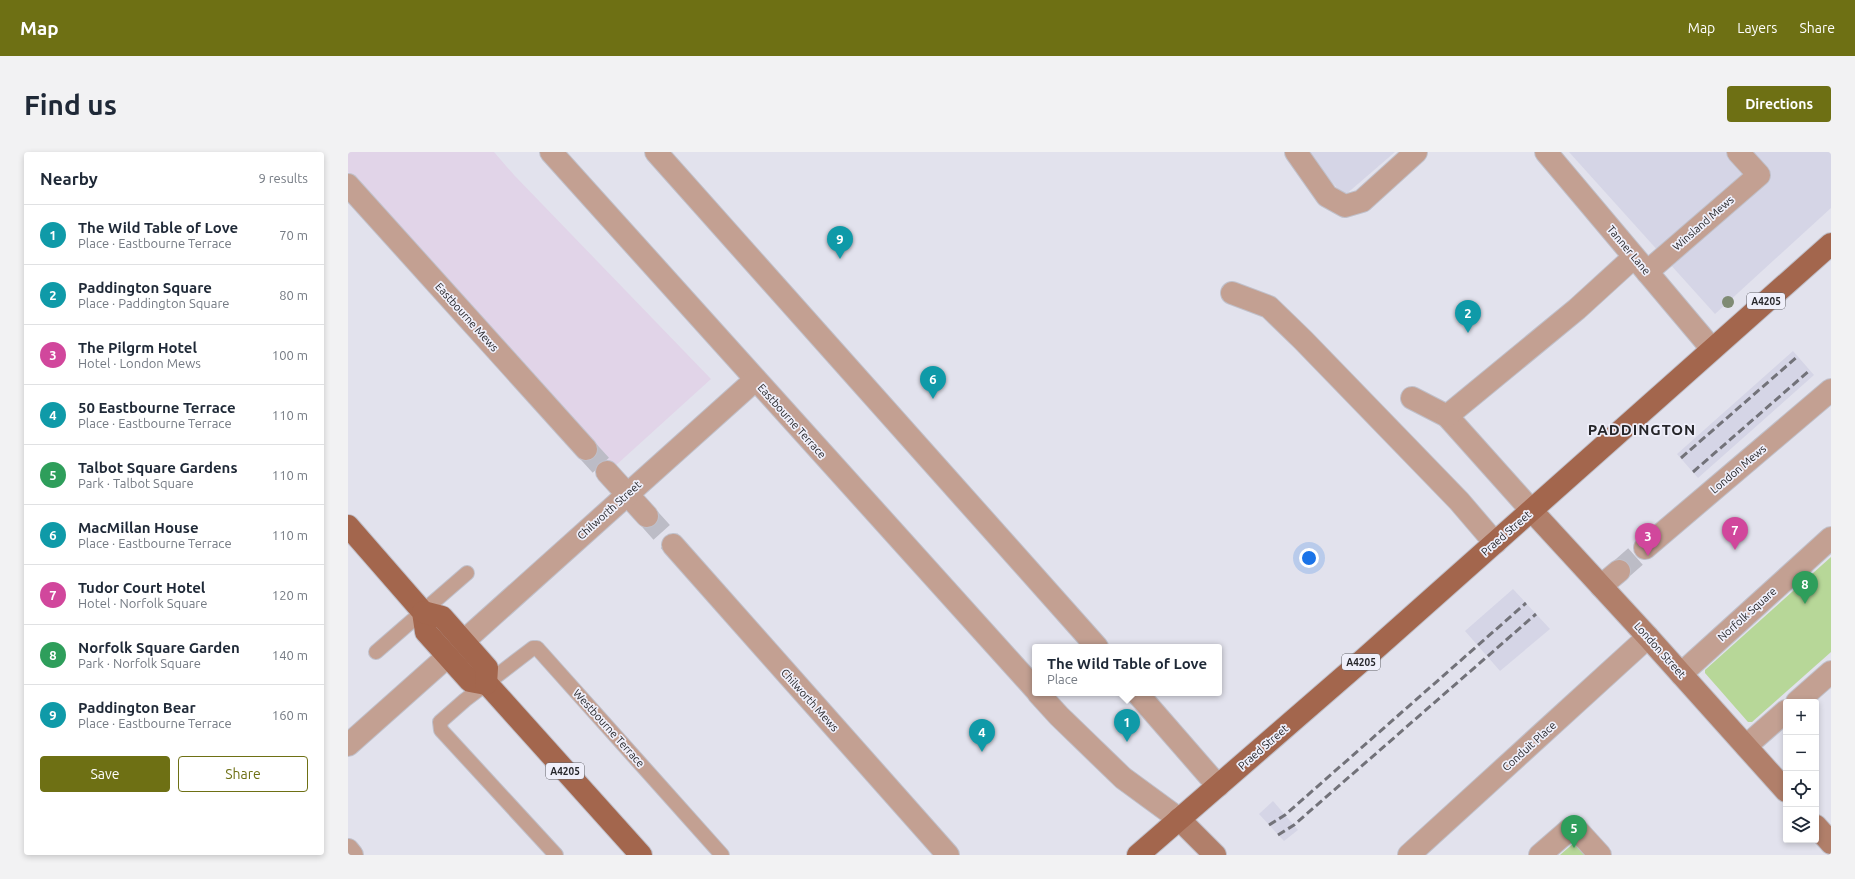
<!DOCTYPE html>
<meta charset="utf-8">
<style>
body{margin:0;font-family:Ubuntu,sans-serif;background:#f2f2f3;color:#1f2937}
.controls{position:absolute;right:12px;bottom:12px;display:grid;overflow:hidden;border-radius:4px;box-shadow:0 2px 6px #0003}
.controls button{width:36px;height:36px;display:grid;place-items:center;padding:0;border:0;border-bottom:1px solid #e0e1e3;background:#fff;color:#1f2937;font:20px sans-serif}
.you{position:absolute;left:961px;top:406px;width:14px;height:14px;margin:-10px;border:3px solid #fff;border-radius:50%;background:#1a73e8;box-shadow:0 0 0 6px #1a73e833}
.badge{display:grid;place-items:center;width:26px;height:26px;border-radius:50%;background:#6e7014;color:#fff;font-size:13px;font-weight:700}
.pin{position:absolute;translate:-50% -33px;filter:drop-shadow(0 1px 2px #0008)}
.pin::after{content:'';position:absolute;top:21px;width:14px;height:12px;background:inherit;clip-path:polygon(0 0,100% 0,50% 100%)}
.popup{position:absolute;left:684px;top:492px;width:190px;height:52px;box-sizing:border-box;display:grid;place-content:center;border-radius:4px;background:#fff;filter:drop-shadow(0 1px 3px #0005);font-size:13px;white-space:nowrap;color:#747a83}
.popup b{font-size:15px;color:#1f2937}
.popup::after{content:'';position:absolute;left:50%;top:100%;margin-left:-8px;border:8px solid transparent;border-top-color:#fff}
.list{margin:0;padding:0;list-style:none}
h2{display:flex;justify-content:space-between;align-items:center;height:52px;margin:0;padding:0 16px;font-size:17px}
h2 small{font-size:13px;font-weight:400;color:#747a83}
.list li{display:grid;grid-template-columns:26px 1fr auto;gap:12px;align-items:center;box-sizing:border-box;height:60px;padding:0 16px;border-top:1px solid #e0e1e3}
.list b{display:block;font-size:15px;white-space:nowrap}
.list p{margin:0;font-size:13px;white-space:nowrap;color:#747a83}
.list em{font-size:13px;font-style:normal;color:#747a83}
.actions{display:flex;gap:8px;padding:12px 16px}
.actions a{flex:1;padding:9px 0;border:1px solid #6e7014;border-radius:4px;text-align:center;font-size:14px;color:#6e7014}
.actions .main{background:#6e7014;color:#fff}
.icon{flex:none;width:22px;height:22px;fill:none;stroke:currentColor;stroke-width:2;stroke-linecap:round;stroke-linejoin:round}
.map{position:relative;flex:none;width:1483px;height:703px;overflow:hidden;border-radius:4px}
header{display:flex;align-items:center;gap:24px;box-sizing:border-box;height:56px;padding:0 20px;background:#6e7014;color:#fff}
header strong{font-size:19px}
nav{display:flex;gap:22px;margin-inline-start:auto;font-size:14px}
.intro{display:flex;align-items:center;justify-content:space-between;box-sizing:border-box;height:96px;padding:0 24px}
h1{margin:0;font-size:28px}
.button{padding:10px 18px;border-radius:4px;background:#6e7014;color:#fff;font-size:14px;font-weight:700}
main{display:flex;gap:24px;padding:0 24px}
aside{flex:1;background:#fff;border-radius:4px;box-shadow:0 2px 6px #0003}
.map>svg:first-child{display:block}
.commercial{fill:#e1d4e8}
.built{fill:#d5d5e6}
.green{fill:#b7d798}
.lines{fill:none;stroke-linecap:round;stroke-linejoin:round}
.street-tunnel{stroke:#bcbcc6;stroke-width:22;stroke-dasharray:22 11;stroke-linecap:butt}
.lane-casing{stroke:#c0c0ca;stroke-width:16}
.street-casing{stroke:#c0c0ca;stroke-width:24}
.secondary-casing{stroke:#c0c0ca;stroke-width:24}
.primary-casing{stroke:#c0c0ca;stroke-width:24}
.lane{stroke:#c3a092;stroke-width:14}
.street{stroke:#c3a092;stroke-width:22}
.secondary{stroke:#b17f6a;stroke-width:22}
.primary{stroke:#a3664d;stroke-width:22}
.rail{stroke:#727279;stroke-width:3;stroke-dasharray:8 4;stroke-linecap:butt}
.tree{fill:#7f8b74}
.labels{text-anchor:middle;stroke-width:3.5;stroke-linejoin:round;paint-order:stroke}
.shield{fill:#efeffa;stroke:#626268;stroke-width:1}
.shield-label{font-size:10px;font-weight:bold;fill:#26262a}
.street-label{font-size:11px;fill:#26262a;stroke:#efeffa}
.district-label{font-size:15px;font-weight:bold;letter-spacing:1px;fill:#26262a;stroke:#efeffa}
</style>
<header>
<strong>Map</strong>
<nav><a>Map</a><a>Layers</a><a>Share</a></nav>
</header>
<div class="intro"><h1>Find us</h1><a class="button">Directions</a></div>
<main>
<aside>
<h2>Nearby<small>9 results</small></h2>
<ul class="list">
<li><span class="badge" style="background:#0f9aa8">1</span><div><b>The Wild Table of Love</b><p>Place · Eastbourne Terrace</p></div><em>70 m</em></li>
<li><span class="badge" style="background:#0f9aa8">2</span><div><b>Paddington Square</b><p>Place · Paddington Square</p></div><em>80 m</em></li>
<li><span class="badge" style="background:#d1479c">3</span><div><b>The Pilgrm Hotel</b><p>Hotel · London Mews</p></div><em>100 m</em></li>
<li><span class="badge" style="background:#0f9aa8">4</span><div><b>50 Eastbourne Terrace</b><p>Place · Eastbourne Terrace</p></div><em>110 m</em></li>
<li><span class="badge" style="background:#2e9e5b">5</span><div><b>Talbot Square Gardens</b><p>Park · Talbot Square</p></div><em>110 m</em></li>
<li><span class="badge" style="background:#0f9aa8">6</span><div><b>MacMillan House</b><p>Place · Eastbourne Terrace</p></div><em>110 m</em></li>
<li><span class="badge" style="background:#d1479c">7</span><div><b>Tudor Court Hotel</b><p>Hotel · Norfolk Square</p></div><em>120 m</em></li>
<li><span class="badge" style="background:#2e9e5b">8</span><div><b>Norfolk Square Garden</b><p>Park · Norfolk Square</p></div><em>140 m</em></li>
<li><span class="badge" style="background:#0f9aa8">9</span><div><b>Paddington Bear</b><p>Place · Eastbourne Terrace</p></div><em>160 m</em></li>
</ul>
<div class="actions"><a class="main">Save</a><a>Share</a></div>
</aside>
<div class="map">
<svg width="1483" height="703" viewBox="0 0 1483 703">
<rect width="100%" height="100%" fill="#e2e2ed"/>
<polygon class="commercial" points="0,0 146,0 166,23 363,227 266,315 0,20"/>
<g class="built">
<polygon points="958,0 1047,0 996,44"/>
<polygon points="1221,0 1483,0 1483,56 1367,162"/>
<polygon points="1445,199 1466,223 1350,326 1329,302"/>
<polygon points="1165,437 1202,477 1152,519 1117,479"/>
<polygon points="925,649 950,678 936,689 911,662"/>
</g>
<g class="green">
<polygon points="1483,405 1483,500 1404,570 1400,570 1357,521 1357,518"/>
<polygon points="1227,690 1239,703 1212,703"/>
</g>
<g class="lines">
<g class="street-tunnel">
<polyline points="238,297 259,320"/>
<polyline points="299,364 325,393"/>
<polyline points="1271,419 1297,396"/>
</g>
<g class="lane-casing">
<g id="lane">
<polyline points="28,500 119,421"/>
<polyline points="208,703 93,578 92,570 117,548 185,496 189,496 374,703"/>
</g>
</g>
<g class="street-casing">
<g id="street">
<polyline points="203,0 687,537"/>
<polyline points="308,0 749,495"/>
<polyline points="948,0 979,44 997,54 1014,49 1068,0"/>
<polyline points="1198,0 1364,197"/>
<polyline points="0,33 238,297"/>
<polyline points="1299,120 1411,23 1390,0"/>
<polyline points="884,141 921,155 955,188 1111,349 1147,391"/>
<polyline points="1064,246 1099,264 1184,359"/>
<polyline points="1099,264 1229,157 1286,105"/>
<polyline points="259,320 299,364"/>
<polyline points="325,393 600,703"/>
<polyline points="1297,396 1483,238"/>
<polyline points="1253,434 1271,419"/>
<polyline points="116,489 407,228"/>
<polyline points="1333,522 1483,386"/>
<polyline points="690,541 711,564 775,626 831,667"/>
<polyline points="789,541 870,634"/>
<polyline points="1449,550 1483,520"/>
<polyline points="0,593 100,504"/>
<polyline points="1398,594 1438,559"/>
<polyline points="0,698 4,703"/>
<polyline points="1061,703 1300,485"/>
<polyline points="1192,703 1222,677 1231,680 1252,703"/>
</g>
</g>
<g class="secondary-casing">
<g id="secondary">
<polyline points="1184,359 1300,485 1438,639"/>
<polyline points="831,667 867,703"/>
<polyline points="1468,674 1483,691"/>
</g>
</g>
<g class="primary-casing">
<g id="primary">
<polyline points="0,374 75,460 78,480 122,529 138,532 142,535 293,703"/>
<polyline points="75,460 94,465 139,516 138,532"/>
<polyline points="790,703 1016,507 1483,92"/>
</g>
</g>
<use href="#lane" class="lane"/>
<use href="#street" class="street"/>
<use href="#secondary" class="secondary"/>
<use href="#primary" class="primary"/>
<g class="rail">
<polyline points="1333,306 1450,204"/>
<polyline points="1345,320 1462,218"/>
<polyline points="921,673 937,663 1178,451"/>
<polyline points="930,683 946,673 1188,462"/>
</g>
</g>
<circle class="tree" cx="1380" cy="150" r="6"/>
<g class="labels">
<g class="shield">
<rect x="1399" y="141" width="38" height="16" rx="3"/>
<rect x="994" y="502" width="38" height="16" rx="3"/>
<rect x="198" y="611" width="38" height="16" rx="3"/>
</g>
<g class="shield-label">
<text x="1418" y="153">A4205</text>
<text x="1013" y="514">A4205</text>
<text x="217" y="623">A4205</text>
</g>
<g class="street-label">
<text transform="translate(1355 71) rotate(-41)" y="4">Winsland Mews</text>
<text transform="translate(1281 98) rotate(50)" y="4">Tanner Lane</text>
<text transform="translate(119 165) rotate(48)" y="4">Eastbourne Mews</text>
<text transform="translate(444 269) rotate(48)" y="4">Eastbourne Terrace</text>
<text transform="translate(1390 317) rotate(-40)" y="4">London Mews</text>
<text transform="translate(261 358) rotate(-42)" y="4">Chilworth Street</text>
<text transform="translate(1158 381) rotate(-41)" y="4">Praed Street</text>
<text transform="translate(1399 462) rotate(-42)" y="4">Norfolk Square</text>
<text transform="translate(1312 498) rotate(48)" y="4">London Street</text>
<text transform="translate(462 548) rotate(48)" y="4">Chilworth Mews</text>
<text transform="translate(261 576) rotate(48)" y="4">Westbourne Terrace</text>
<text transform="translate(1181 594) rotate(-42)" y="4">Conduit Place</text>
<text transform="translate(915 595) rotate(-41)" y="4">Praed Street</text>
</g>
<g class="district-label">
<text x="1294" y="283">PADDINGTON</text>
</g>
</g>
</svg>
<div class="controls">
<button>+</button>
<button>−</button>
<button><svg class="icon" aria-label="locate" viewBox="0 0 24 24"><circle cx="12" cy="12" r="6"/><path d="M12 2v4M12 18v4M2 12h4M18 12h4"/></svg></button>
<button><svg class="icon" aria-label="layers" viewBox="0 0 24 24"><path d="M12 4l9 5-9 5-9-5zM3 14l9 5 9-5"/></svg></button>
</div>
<div class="you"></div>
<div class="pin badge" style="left:779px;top:590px;background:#0f9aa8">1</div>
<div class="popup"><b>The Wild Table of Love</b>Place</div>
<div class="pin badge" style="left:1120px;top:181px;background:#0f9aa8">2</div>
<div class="pin badge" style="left:1300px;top:404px;background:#d1479c">3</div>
<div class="pin badge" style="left:634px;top:600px;background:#0f9aa8">4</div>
<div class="pin badge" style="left:1226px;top:696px;background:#2e9e5b">5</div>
<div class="pin badge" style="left:585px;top:247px;background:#0f9aa8">6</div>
<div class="pin badge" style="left:1387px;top:398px;background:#d1479c">7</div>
<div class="pin badge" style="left:1457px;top:452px;background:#2e9e5b">8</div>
<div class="pin badge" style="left:492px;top:107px;background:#0f9aa8">9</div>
</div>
</main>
